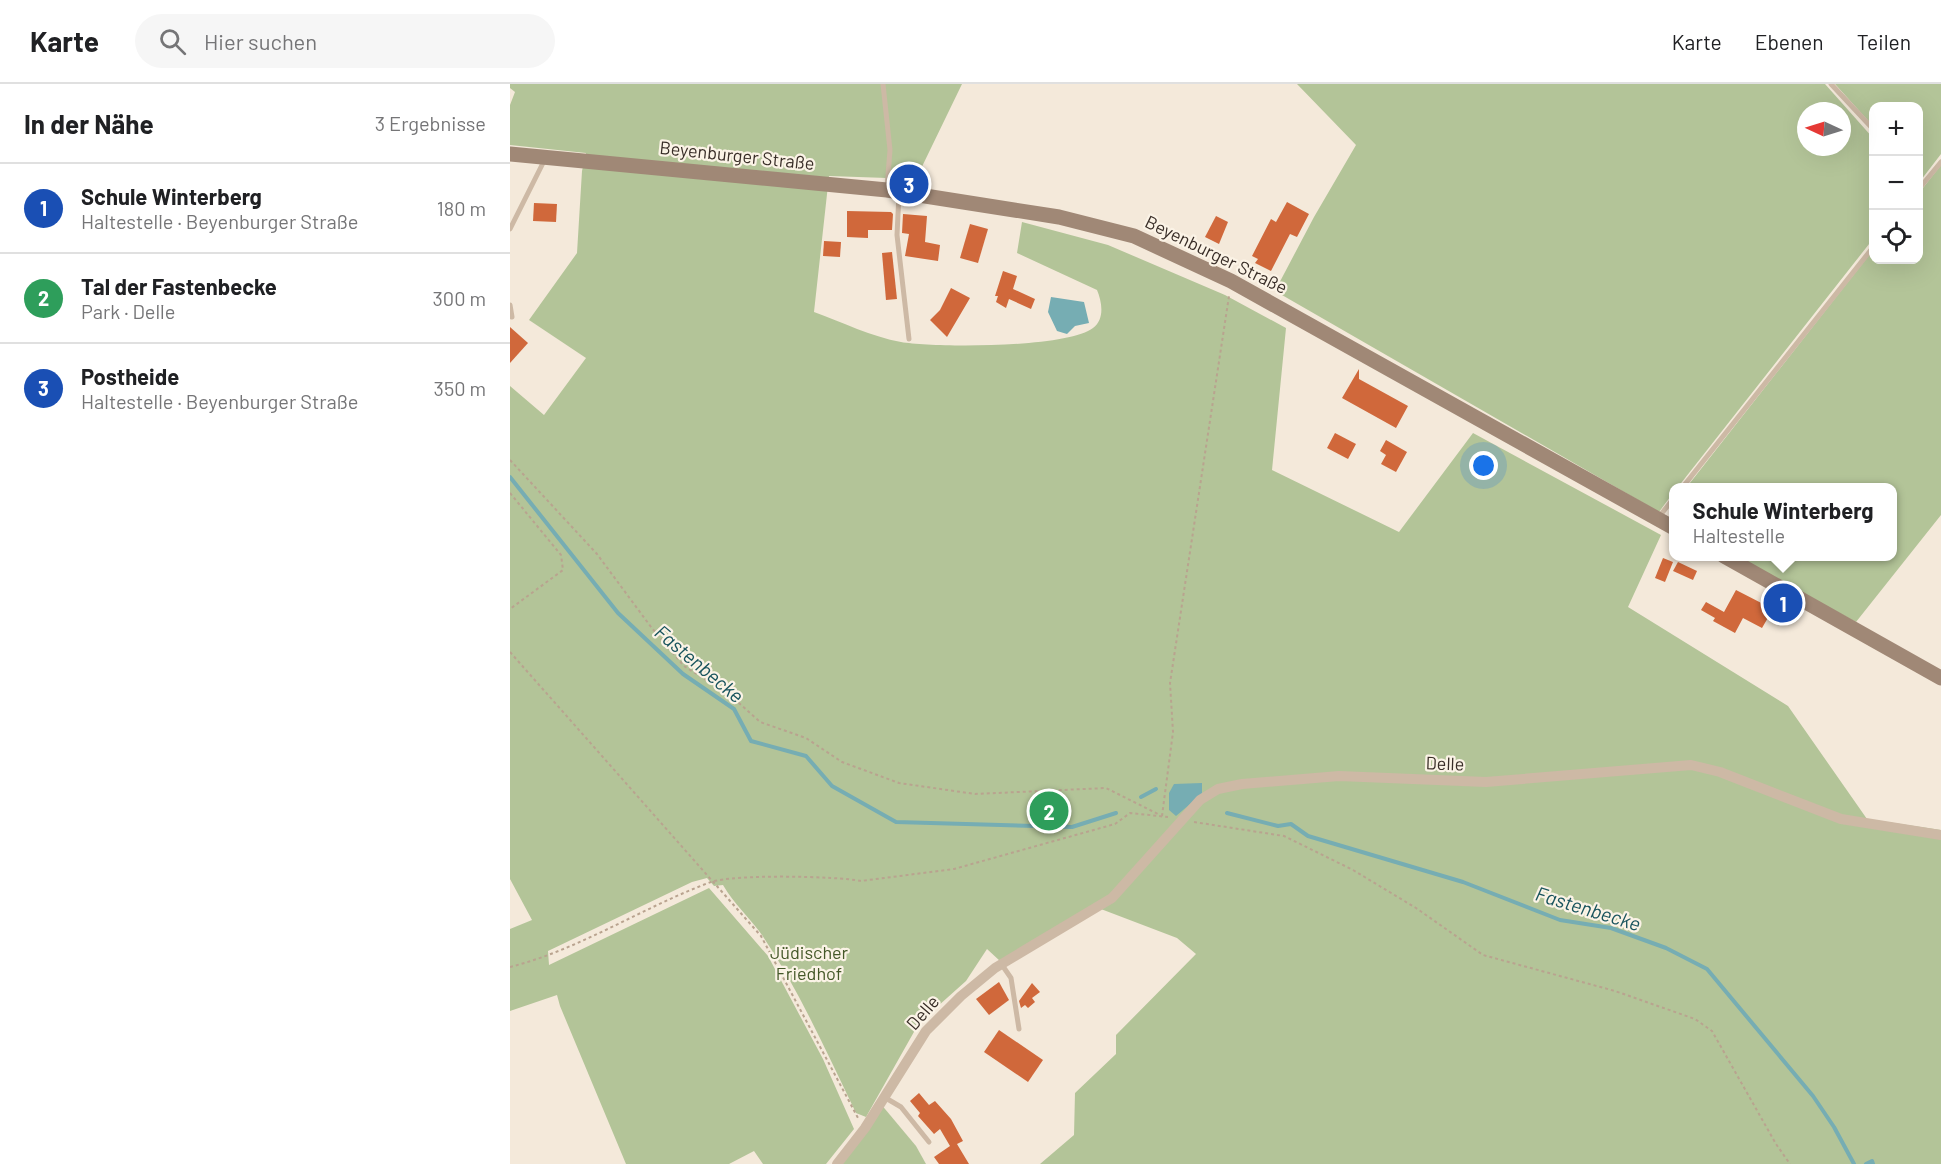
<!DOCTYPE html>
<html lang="de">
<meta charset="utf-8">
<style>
body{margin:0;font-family:Barlow,sans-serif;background:#f6f6f6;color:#202124}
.controls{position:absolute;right:18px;top:18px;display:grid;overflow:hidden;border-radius:12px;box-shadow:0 6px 24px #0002}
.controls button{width:54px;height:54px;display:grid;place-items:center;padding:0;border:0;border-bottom:2px solid #e0e0e0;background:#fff;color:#202124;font:30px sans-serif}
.compass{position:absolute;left:1287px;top:18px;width:54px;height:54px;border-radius:50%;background:#fff;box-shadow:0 6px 24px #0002;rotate:274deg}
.you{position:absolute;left:974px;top:382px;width:21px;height:21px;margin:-15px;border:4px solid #fff;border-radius:50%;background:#1a73e8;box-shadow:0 0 0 9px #1a73e833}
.badge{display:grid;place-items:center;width:39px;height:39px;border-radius:50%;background:#b45309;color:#fff;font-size:20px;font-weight:700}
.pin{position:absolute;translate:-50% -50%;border:3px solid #fff;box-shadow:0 2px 6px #0006}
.popup{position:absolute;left:1159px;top:399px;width:228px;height:78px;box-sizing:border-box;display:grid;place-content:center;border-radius:12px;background:#fff;filter:drop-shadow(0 2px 4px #0005);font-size:20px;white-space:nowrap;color:#757577}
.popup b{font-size:22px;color:#202124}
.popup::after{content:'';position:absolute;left:50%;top:100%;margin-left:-12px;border:12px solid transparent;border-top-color:#fff}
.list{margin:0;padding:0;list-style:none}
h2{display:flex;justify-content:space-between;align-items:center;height:78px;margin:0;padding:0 24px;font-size:26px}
h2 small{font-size:20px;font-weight:400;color:#757577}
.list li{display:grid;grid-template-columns:39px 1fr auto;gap:18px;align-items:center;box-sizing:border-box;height:90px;padding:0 24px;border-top:2px solid #e0e0e0}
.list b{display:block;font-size:22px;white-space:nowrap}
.list p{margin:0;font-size:20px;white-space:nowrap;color:#757577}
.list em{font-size:20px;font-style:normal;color:#757577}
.icon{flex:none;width:33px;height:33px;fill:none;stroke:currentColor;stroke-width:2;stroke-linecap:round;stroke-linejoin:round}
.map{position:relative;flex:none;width:1431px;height:1080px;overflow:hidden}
header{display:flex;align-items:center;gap:36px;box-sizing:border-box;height:84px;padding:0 30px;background:#fff;border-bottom:2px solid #e0e0e0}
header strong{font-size:28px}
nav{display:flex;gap:33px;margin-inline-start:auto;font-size:21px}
.search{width:420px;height:54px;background:#f6f6f6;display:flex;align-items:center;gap:15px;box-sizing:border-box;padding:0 21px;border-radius:33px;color:#757577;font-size:22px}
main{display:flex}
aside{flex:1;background:#fff}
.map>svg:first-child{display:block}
.green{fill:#b3c498;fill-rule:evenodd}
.water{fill:#76adb3}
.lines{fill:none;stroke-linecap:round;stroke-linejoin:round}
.stream{stroke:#76adb3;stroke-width:4}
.building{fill:#d0683b}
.path{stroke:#b9a38f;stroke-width:2;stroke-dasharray:3 3;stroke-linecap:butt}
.service{stroke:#cdb9a5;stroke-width:5}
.minor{stroke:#cdb9a5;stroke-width:10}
.secondary{stroke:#a08876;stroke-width:15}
.labels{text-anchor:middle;stroke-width:4.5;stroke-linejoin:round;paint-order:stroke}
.street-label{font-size:18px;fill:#382d27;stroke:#fbf3e6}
.park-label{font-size:18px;fill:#445828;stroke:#fbf3e6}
.water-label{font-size:20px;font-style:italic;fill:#19545d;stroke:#fbf3e6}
</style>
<header>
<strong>Karte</strong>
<div class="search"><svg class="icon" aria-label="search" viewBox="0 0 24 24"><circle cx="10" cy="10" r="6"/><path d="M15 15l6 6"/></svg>Hier suchen</div>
<nav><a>Karte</a><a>Ebenen</a><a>Teilen</a></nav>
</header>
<main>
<aside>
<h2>In der Nähe<small>3 Ergebnisse</small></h2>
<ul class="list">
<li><span class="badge" style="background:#1a4fb4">1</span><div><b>Schule Winterberg</b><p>Haltestelle · Beyenburger Straße</p></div><em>180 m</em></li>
<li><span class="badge" style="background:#2e9e5b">2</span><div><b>Tal der Fastenbecke</b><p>Park · Delle</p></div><em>300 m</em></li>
<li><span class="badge" style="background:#1a4fb4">3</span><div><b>Postheide</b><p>Haltestelle · Beyenburger Straße</p></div><em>350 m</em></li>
</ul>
</aside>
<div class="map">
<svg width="1431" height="1080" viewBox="0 0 1431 1080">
<rect width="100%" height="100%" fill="#f4e9da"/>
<g class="green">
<path d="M0,0H452L406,95L319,92L304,228C332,238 362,253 391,258C425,264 558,264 583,244C595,235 592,218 587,206L507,169L512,138L598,161L715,211L776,244L762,386L889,448L963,349L1151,451L1118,523L1278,622L1357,735L1431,746V1080H530L564,1051L565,1009L606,970V951L686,870L667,854L583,822L490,877L477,865L456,897L409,939L356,1033L346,1029C317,969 289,906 252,851C240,834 224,820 213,801L204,802L197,794L182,798L38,867L39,881L199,804L258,872L313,975L344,1045L316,1080H253L244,1067L219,1080H116L50,922L47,911L0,927V845L22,836L0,795V302L34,331L76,274L19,236L67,169L72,87L76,69L0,61V21L5,8L0,4Z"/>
<path d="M787,0H1315L1363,54V155L1168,403L1164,404L1163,409L1149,428L765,207L804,133L846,61ZM1296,27H1332V63H1296Z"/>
<polygon points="1325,0 1431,0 1431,70 1411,96 1408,92 1408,22 1364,22 1363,42"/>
<polygon points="1431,81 1431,431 1346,538 1226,473 1382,472 1382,404 1176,404 1363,166 1364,176 1408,176 1409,109"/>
<polygon points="370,1019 406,1062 416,1080 327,1080"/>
</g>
<g class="water">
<polygon points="541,213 574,218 579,239 565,242 557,250 547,247 538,228"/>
<polygon points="692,699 692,710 666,732 659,726 659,709 664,700"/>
</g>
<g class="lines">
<g class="stream">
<polyline points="0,393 108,529 173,590 224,625 241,657 296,672 322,702 386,738 562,743 606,729"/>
<polyline points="631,713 646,705"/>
<polyline points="717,729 768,742 781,740 798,752 953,798 1050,836 1101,844 1156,864 1197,885 1303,1012 1324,1043 1344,1080"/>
<polyline points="1356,1080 1362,1077 1363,1080"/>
</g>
</g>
<g class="building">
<polygon points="777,118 799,130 787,153 780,150 761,187 745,179 748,175 742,172 761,135 766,138"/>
<polygon points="24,119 47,120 46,138 23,137"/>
<polygon points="337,127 381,128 383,130 382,146 358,146 358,154 337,153"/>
<polygon points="393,130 417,132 415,158 430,161 428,177 395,172 399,150 392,149"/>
<polygon points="706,132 718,138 709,160 695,153"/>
<polygon points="460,140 478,145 468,179 450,174"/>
<polygon points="314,157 331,158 330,173 313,172"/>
<polygon points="382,168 387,215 376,216 372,169"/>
<polygon points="493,187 507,192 503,205 525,215 521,225 499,215 496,224 486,218 488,212 485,212"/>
<polygon points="441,204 460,214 437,253 420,236 430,226"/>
<polygon points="0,243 18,259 0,279"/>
<polygon points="849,285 849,295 898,322 886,344 832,314"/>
<polygon points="825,349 846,360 838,375 817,364"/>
<polygon points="876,356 897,368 886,388 871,380 876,371 870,367"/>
<polygon points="1153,474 1163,478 1155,498 1145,494"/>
<polygon points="1168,478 1187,487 1183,496 1163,487"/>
<polygon points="1226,506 1263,525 1252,544 1233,534 1225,549 1203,537 1205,534 1191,526 1196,518 1214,528"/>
<polygon points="489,898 499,916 479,931 466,915"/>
<polygon points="522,899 530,908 522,914 525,918 518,924 515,921 511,924 509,917"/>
<polygon points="489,946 533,976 518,998 474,968"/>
<polygon points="409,1009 419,1021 425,1017 441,1035 453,1057 447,1060 459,1080 429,1080 424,1073 440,1062 430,1045 424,1050 408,1032 410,1029 400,1017"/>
</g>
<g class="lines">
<g class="path">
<polyline points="0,376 87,470 141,543 174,582 220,611 250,638 296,654 332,678 389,699 465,710 596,704 650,731"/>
<polyline points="0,409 51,471 53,486 0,525"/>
<polyline points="0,568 251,852 348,1034"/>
<polyline points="652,732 663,648 660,599 719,212"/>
<polyline points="684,738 774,752 843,786 906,824 973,871 1105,907 1185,935 1202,947 1266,1060 1280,1080"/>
<path d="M0,883C71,865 133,823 201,798C224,790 326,792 351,797L444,785L605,740L620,729L658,733"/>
</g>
<g class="service">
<polyline points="373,0 380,66 377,104"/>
<polyline points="1321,0 1364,46"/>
<polyline points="1408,106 1431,78"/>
<polyline points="389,110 387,151 399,255"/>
<polyline points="0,145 34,77"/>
<polyline points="0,221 2,233"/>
<polyline points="1172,404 1364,162"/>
<polyline points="1148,434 1164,414"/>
<polyline points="492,881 501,894 509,945"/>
<polyline points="374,1013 391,1023 419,1058"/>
</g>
<polyline class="minor" points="327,1080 355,1044 416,947 451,912 485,884 602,814 690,716 708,705 732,700 829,692 976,698 1181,681 1210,688 1331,735 1431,751"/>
<g class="secondary">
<polyline points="0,70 377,106 549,133 624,152 721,197 1164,444"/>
<polyline points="1214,472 1431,594"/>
</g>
</g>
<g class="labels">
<g class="street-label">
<text transform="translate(227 72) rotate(6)" y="6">Beyenburger Straße</text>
<text transform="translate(706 171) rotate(26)" y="6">Beyenburger Straße</text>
<text transform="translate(935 680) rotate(2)" y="6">Delle</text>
<text transform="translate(413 929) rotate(-49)" y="6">Delle</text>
</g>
<g class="park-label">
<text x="299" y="875">Jüdischer<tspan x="299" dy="21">Friedhof</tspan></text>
</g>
<g class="water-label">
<text transform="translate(189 580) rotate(40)" y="7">Fastenbecke</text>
<text transform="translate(1078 825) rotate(17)" y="7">Fastenbecke</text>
</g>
</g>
</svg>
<div class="controls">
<button>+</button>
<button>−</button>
<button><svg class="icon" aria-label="locate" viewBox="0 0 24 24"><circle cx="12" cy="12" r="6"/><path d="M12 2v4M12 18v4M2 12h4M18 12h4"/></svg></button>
</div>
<svg class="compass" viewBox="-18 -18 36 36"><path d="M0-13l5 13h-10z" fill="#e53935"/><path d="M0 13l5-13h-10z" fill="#757577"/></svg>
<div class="you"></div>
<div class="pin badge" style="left:1273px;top:519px;background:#1a4fb4">1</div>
<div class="popup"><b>Schule Winterberg</b>Haltestelle</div>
<div class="pin badge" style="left:539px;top:727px;background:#2e9e5b">2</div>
<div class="pin badge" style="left:399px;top:100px;background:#1a4fb4">3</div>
</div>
</main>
